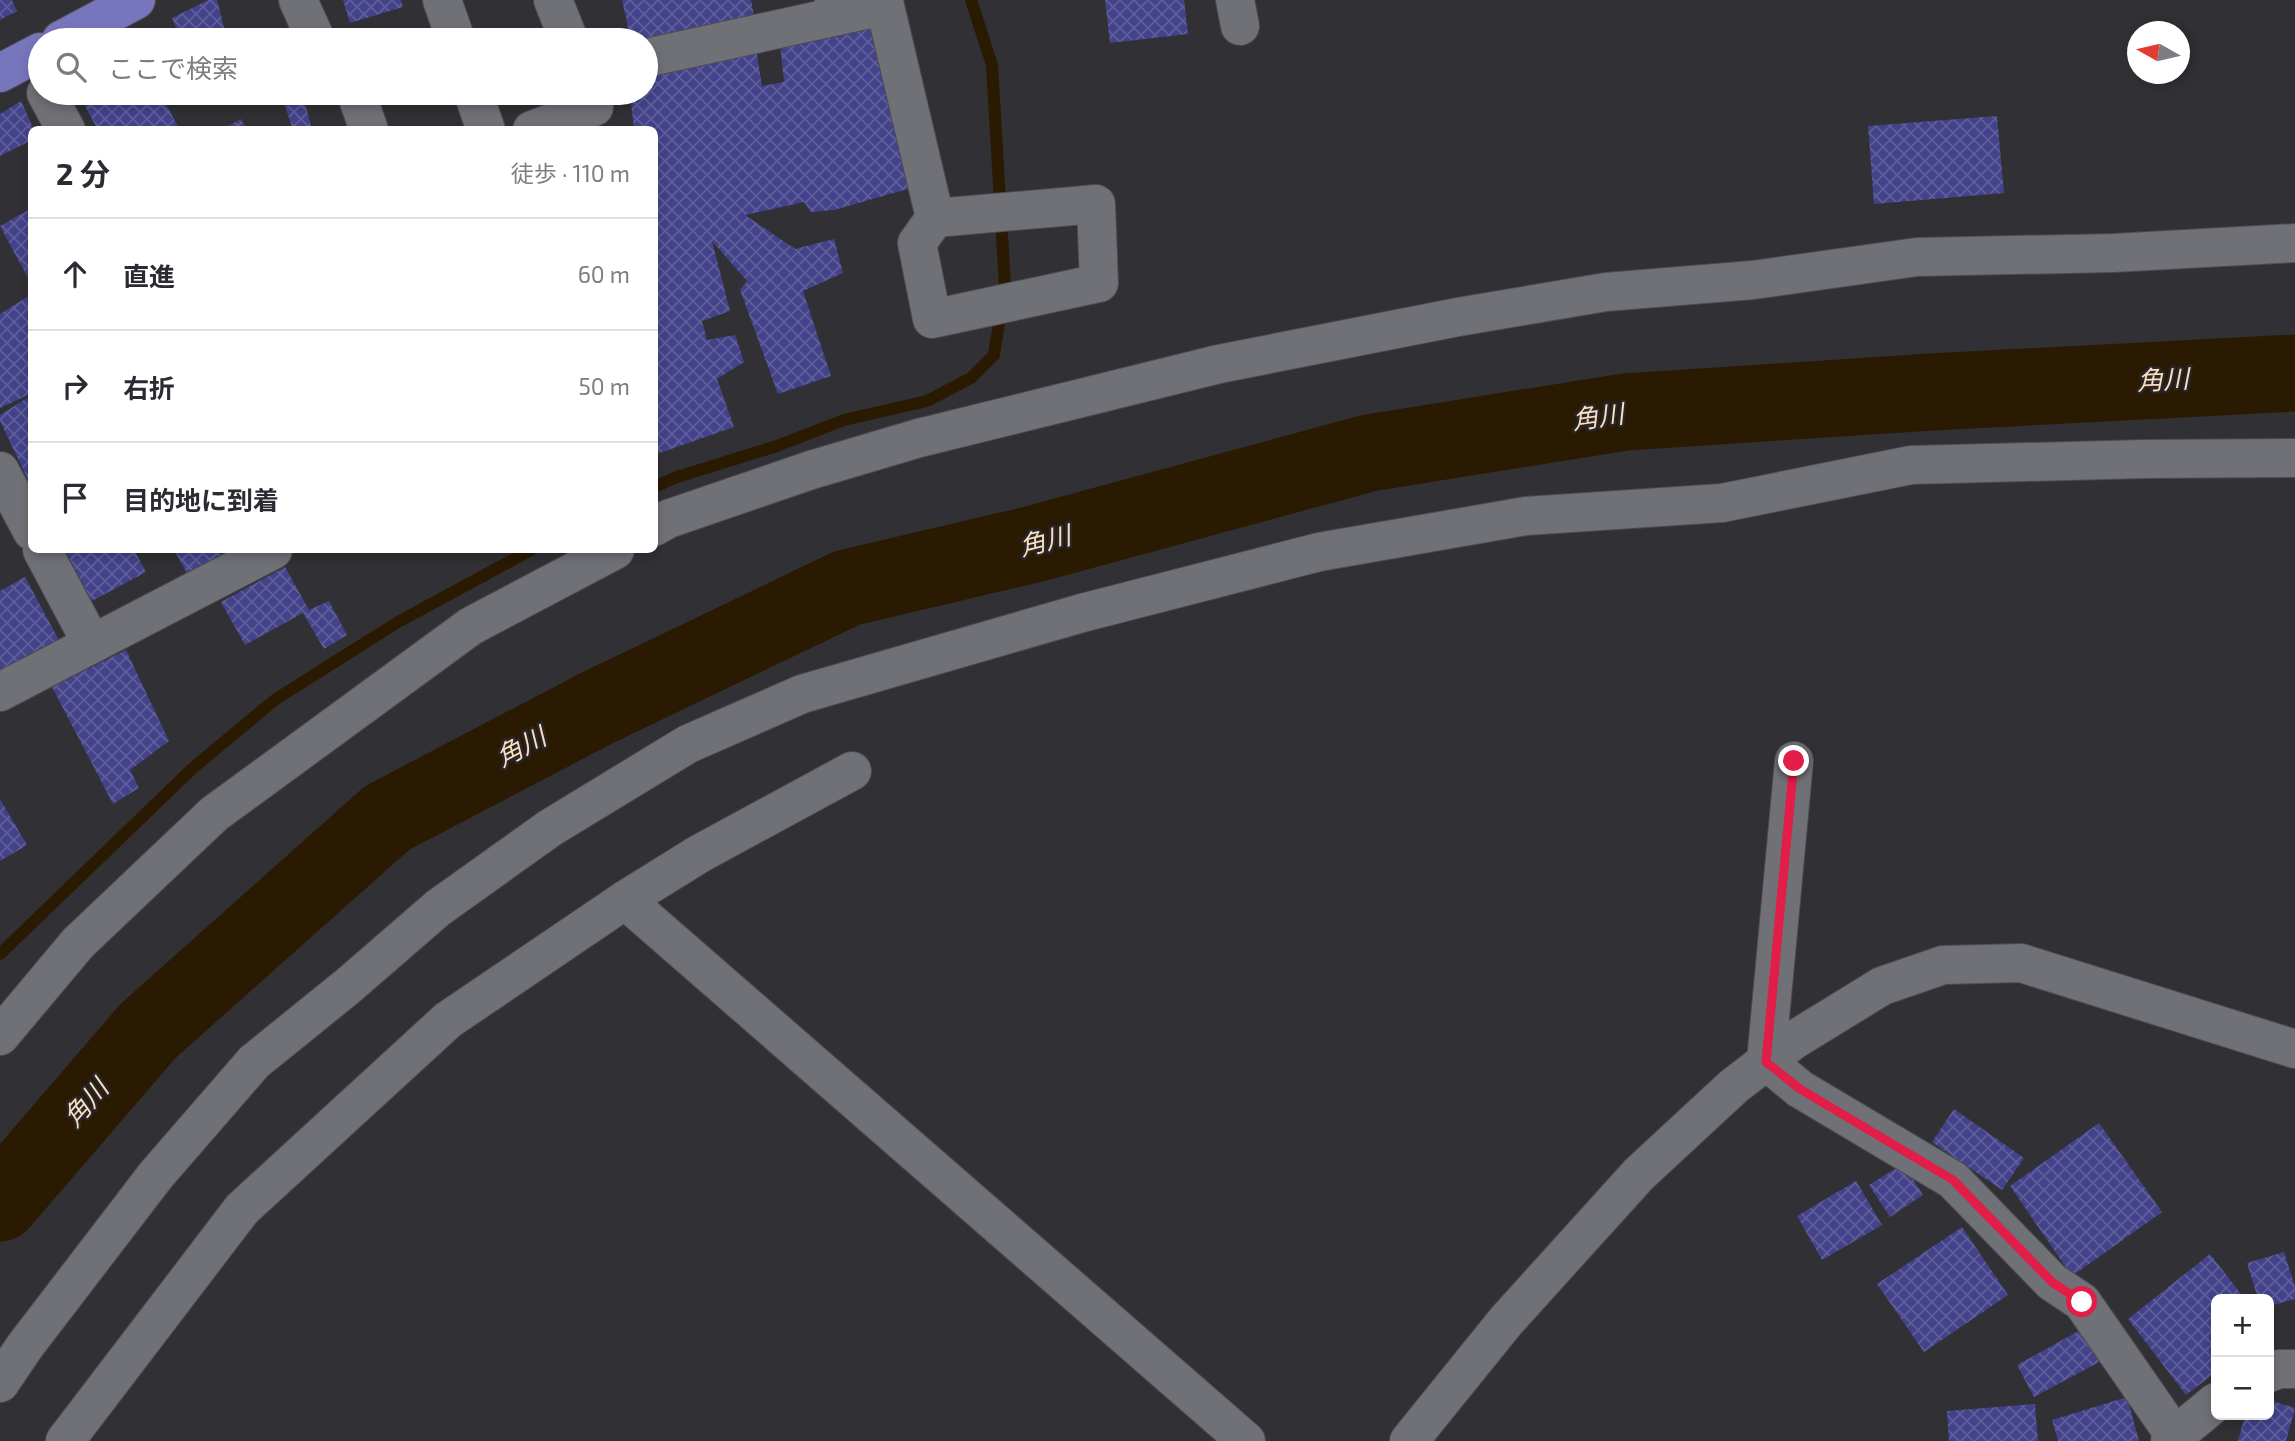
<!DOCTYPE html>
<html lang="ja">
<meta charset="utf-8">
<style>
body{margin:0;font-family:"Exo 2","Noto Sans JP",sans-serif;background:#f2f2f3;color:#2b2b33}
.controls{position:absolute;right:21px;bottom:21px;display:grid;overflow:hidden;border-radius:10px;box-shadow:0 4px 10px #0003}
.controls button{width:63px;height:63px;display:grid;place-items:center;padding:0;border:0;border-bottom:2px solid #e1e1e2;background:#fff;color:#2b2b33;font:35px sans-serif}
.compass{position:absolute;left:2127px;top:21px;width:63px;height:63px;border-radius:50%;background:#fff;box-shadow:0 4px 10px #0003;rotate:278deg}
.stop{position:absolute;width:21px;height:21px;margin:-16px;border:5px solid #e11d48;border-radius:50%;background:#fff}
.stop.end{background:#e11d48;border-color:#fff;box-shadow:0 2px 7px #0008}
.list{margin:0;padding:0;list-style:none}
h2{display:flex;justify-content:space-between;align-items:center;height:91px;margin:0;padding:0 28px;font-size:30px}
h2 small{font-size:23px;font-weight:400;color:#7c7c81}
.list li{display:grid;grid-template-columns:46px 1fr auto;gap:21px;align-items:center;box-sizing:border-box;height:112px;padding:0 28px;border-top:2px solid #e1e1e2}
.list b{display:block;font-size:26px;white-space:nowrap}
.list em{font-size:23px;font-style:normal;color:#7c7c81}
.icon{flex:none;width:38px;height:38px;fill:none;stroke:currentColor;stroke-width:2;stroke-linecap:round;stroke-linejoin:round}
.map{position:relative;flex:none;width:2295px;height:1441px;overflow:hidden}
.search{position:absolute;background:#fff;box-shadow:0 4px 10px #0003;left:28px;top:28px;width:630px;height:77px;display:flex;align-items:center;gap:18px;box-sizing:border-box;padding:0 24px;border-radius:38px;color:#7c7c81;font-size:26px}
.panel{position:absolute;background:#fff;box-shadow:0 4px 10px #0003;left:28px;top:126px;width:630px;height:427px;border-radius:10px}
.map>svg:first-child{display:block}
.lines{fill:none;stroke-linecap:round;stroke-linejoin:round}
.stream{stroke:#2b1a02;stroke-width:12}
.river{stroke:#2b1a02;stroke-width:77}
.building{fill:url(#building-cross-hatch)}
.minor-casing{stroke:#4b4b50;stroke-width:40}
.major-casing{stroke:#4b4b50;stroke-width:40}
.minor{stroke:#707176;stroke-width:38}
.major{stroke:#7776bd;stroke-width:38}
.route{stroke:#e11d48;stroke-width:9}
.labels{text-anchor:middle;stroke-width:5;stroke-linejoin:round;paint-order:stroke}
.water-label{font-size:26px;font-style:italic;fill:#fddfba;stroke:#26262b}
</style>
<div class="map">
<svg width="2295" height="1441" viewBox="0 0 2295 1441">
<defs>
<pattern id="building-cross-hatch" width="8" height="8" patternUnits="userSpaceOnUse" patternTransform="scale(1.75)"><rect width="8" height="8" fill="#43428a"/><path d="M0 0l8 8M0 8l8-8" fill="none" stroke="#5e5e9b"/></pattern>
</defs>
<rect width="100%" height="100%" fill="#303035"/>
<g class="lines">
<g class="stream">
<polyline points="654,487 677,477 777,446 844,420 927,401 971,378 994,355 1005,286 992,65 971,0"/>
<polyline points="0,954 194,767 276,699 398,622 531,550"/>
</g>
<polyline class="river" points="0,1203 148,1031 387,818 597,708 847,588 1034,544 1369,453 1625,412 1932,392 2295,373"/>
</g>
<g class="building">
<polygon points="0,0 12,0 17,11 0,20"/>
<polygon points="208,0 217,0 227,39 181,40 172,18"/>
<polygon points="343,0 401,0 403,7 350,23"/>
<polygon points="622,0 751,0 756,26 646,40 631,40"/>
<polygon points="1105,0 1184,0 1188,34 1110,43"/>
<polygon points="883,25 911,188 834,210 811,212 804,202 745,215 795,249 834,239 843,273 803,291 831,376 778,394 740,290 747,281 712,241 730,311 702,321 707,340 735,335 744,362 717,379 734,427 654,455 654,130 634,130 630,93 646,93 646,68 756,49 762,86 784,82 780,44"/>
<polygon points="78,93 160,93 180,130 98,130"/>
<polygon points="21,101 34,130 32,130 32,140 0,156 0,114"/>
<polygon points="305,103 312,130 293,130 285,106"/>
<polygon points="1997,116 2004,193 1874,204 1868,126"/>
<polygon points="241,119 247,130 221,130"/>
<polygon points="32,208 32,279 29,280 0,226"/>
<polygon points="32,294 32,393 0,408 0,314"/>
<polygon points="32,395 32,488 0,421 0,415"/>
<polygon points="65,550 134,550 146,572 92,601"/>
<polygon points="174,550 218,550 221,555 187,573"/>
<polygon points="285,567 309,610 329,601 347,635 324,649 303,613 245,645 221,602"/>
<polygon points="25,577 60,642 0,675 0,591"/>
<polygon points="126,650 169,741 130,770 139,788 113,804 52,687"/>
<polygon points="0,799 27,845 0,861"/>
<polygon points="1954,1109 2024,1158 2002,1190 1932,1142"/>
<polygon points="2099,1123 2162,1212 2072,1276 2010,1186"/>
<polygon points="1903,1164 1923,1195 1890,1217 1869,1185"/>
<polygon points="1856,1181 1882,1225 1822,1260 1797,1216"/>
<polygon points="1962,1227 2008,1295 1924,1352 1877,1284"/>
<polygon points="2284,1252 2295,1287 2295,1299 2269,1306 2269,1299 2258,1299 2247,1263"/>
<polygon points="2210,1254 2245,1299 2216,1299 2216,1372 2186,1395 2128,1319"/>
<polygon points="2086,1327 2103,1360 2034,1397 2017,1365"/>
<polygon points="2127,1397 2139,1441 2058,1441 2052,1420"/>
<polygon points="2269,1400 2295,1408 2286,1441 2238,1441 2245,1415 2269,1415"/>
<polygon points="2035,1404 2038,1441 1949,1441 1947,1411"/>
</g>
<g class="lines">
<g class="minor-casing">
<g id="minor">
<polyline points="298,0 316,40"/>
<polyline points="442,0 456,40"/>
<polyline points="553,0 569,40"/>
<polyline points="1235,0 1240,26"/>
<polyline points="838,16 885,6 935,218 917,243 932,319 1099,283 1096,204 935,218"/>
<polyline points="646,58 838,16 834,0"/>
<polyline points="46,93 66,130"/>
<polyline points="356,93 369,130"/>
<polyline points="473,93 486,130"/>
<polyline points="532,130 594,107 589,93"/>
<polyline points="0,471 32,531"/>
<polyline points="654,527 668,519 811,470 919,438 1219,364 1458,317 1606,292 1753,280 1917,257 2113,253 2295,243"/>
<polyline points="92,644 273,550"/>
<polyline points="0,692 92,644 42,550"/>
<polyline points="1794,761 1766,1061 1800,1089 1953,1180 2052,1282 2082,1302 2175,1436 2170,1441"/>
<polyline points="625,900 699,854 852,771"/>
<polyline points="0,1036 78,943 214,814 471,626 615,550"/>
<polyline points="2269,1373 2279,1369 2295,1369"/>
<polyline points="0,1383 25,1346 156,1175 254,1062 348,986 438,908 550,828 688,744 802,694 1082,613 1319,552 1526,516 1722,503 1911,465 2144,459 2295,458"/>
<polyline points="2175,1436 2216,1402"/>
<polyline points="65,1441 242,1209 448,1020 625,900 1246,1441"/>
<polyline points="1409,1441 1506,1321 1639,1174 1734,1086 1794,1040 1882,986 1943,965 2021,963 2295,1049"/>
</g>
</g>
<g class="major-casing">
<g id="major">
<polyline points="61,40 136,0"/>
<polyline points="0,73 40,52"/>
</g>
</g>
<use href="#minor" class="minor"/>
<use href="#major" class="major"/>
</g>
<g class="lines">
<polyline class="route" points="1794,761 1766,1062 1800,1089 1953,1180 2052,1282 2082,1302"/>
</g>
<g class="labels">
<g class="water-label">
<text transform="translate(2163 380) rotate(-3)" y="9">角川</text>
<text transform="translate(1598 417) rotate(-8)" y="9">角川</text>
<text transform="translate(1045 541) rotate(-14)" y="9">角川</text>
<text transform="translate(521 747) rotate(-28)" y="9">角川</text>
<text transform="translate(86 1103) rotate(-49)" y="9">角川</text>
</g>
</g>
</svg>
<div class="controls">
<button>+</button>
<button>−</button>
</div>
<svg class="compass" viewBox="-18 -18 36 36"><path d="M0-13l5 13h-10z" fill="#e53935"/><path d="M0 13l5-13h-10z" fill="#7c7c81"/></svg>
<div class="stop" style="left:2082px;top:1302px"></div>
<div class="stop end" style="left:1794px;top:761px"></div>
<div class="search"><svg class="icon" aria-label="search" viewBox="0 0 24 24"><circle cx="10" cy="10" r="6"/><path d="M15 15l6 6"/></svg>ここで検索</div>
<section class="panel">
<h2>2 分<small>徒歩 · 110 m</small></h2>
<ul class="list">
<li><svg class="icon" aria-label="ahead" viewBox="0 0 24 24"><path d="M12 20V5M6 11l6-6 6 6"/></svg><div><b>直進</b></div><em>60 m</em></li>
<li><svg class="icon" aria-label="right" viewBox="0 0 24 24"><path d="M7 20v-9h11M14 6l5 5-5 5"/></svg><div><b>右折</b></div><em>50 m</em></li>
<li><svg class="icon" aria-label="arrive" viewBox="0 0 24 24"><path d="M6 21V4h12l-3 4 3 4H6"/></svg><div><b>目的地に到着</b></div></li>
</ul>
</section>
</div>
